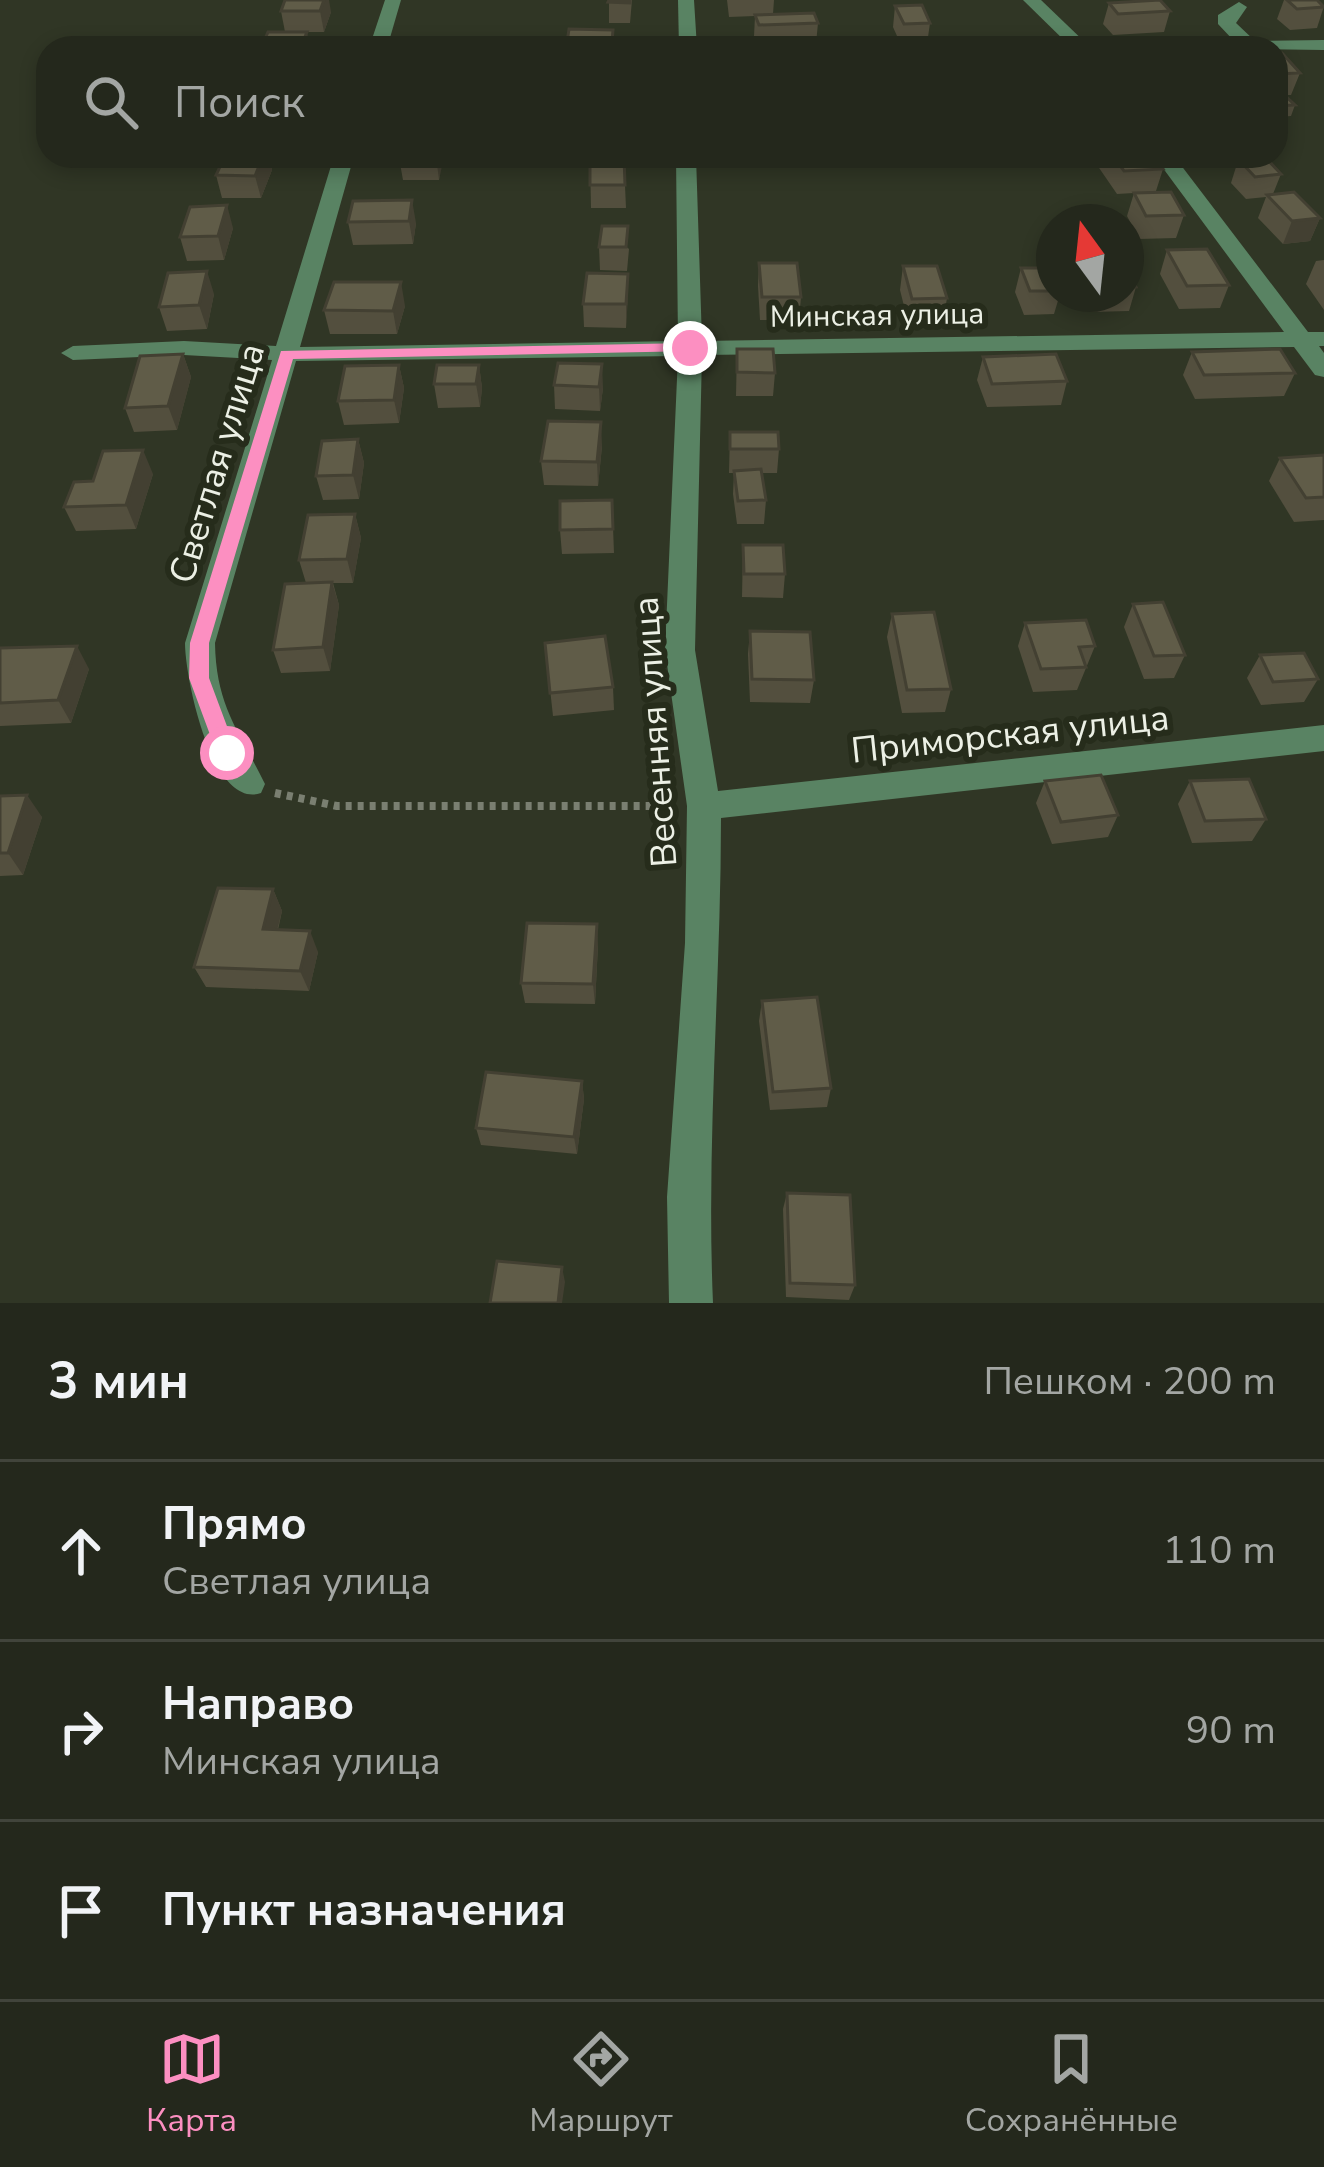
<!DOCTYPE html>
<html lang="ru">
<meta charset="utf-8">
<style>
body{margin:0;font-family:"Nunito Sans",sans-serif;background:#2c3025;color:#f1f3f6}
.compass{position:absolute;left:1036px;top:204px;width:108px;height:108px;border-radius:50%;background:#24281c;box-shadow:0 6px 18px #0003;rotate:345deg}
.stop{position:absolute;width:36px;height:36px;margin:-27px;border:9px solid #fc8fc1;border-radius:50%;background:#fff}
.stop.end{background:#fc8fc1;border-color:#fff;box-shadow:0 3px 12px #0008}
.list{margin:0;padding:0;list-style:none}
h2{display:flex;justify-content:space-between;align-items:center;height:156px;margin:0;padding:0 48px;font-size:51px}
h2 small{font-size:39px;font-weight:400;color:#a3a6a3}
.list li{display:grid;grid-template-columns:78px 1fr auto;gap:36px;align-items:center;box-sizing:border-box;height:180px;padding:0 48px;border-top:3px solid #41443b}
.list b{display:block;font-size:45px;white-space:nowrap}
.list p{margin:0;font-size:39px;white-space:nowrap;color:#a3a6a3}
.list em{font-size:39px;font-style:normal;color:#a3a6a3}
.icon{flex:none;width:66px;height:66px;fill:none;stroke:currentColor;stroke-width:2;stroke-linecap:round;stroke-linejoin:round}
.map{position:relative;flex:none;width:1324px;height:1303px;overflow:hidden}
.search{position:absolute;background:#24281c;box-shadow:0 6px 18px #0003;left:36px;right:36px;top:36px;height:132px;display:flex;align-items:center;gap:30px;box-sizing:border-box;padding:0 42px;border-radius:36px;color:#a3a6a3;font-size:45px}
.sheet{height:696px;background:#24281c}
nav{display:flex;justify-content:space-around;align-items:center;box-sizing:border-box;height:168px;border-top:3px solid #41443b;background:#24281c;font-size:33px;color:#a3a6a3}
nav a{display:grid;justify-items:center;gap:6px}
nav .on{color:#fc8fc1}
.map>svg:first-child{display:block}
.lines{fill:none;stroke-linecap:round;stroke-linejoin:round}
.path{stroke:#7a7f71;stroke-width:8;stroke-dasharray:6 6;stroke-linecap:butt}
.minor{fill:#598363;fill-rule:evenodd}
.wall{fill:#534f3e}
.shaded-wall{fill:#434032}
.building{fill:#605c48;stroke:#434032;stroke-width:3}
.route{fill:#fc8fc1}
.labels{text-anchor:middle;stroke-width:12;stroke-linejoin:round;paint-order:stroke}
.far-street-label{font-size:30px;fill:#ecf0e5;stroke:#262c1b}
.street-label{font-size:36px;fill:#ecf0e5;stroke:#262c1b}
</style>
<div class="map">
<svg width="1324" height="1303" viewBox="0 0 1324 1303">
<rect width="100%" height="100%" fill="#303625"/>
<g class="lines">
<polyline class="path" points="275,793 337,806 673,806"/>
<g class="minor">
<polygon points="385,0 401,0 387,48 369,48"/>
<polygon points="678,0 694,0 697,48 679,48"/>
<polygon points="1023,0 1041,0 1091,48 1072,48"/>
<polygon points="1239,2 1247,7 1236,23 1255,41 1324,40 1324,50 1183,48 1192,43 1235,42 1218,24 1218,15"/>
<path d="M334,156H354L300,347L678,341L676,156H696L702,341L1284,332L1154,156H1174L1308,332H1324V346H1319L1324,353V377L1315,375L1294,347L702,355L695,650L718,791L1324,725V751L721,818C721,980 706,1141 713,1303H669L667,1197L685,943L687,806L665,650L678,356L296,361L215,643C216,706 239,731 265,784L261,793C212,810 185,678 185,643L272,360L184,355L73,360L61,353L73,346L184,341L276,346Z"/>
</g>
</g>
<g class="wall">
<polygon points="285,0 331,12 324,32 285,32 281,11"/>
<polygon points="609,0 632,0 630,23 609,23"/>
<polygon points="727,0 774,0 773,14 818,23 816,44 757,47 754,36 755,16 729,17"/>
<polygon points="1284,0 1317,0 1324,6 1317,28 1290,30 1277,19"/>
<polygon points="1109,3 1170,11 1164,32 1113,35 1103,24"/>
<polygon points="895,6 930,23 927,44 901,45 893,27"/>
<polygon points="613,30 614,48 568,48 567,42"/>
<polygon points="1276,53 1300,73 1291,95 1285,95 1295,105 1291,116 1276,117"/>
<polygon points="225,156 269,156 272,170 261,198 222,198 216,175"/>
<polygon points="442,156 439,180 403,180 399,158"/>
<rect x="734" y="156" width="35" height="3"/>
<polygon points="1097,156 1154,156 1163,169 1156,191 1135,193 1184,215 1176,238 1139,239 1127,216 1134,193 1117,194 1095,162"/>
<polygon points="1215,156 1267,156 1266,159 1281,174 1273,194 1320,218 1310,241 1283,244 1258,218 1266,197 1246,199 1231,183 1236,167 1225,168"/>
<polygon points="590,157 624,163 626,208 591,208"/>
<polygon points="353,201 416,223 413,244 353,245 348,222"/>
<polygon points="602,226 629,249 627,271 600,270 599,247"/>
<polygon points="233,228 224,260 187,261 180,237"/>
<polygon points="1167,250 1229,285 1220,308 1179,309 1160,274"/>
<polygon points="1324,260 1324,310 1306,284 1316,261"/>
<polygon points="759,263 801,297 799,320 760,320 758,286"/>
<polygon points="903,266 947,298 943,322 908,322 900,290"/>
<polygon points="1021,268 1054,275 1054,294 1060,294 1054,314 1024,315 1015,292"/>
<polygon points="1126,268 1136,287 1129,311 1091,312 1082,294 1126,294"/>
<polygon points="628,274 626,328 584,327 583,304"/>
<polygon points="214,294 207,329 167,331 159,307"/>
<polygon points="405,306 397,334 330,334 324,310"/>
<polygon points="737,349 775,373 773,396 736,396"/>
<polygon points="1192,352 1295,373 1284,396 1195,399 1183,375"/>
<polygon points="183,354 191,377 177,430 134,432 125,408"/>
<polygon points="983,357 1067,381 1061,405 987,407 977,380"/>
<polygon points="399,365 404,388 399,423 344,425 338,401"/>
<polygon points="479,365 482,388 480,407 438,408 434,384"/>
<polygon points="554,385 603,388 600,411 555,409"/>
<polygon points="730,432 779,449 777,473 762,473 766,500 764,524 737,524 733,494 734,473 729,473"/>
<polygon points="358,439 364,463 359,499 323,500 316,476"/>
<polygon points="602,446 598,486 544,485 541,461"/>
<polygon points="1324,455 1324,520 1294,522 1269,481 1280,458"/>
<polygon points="153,474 136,529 76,531 64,507 93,481"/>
<polygon points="612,500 614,553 562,554 560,530"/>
<polygon points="355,514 361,538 353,583 333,583 339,605 330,671 281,673 273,650 306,583 299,560"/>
<polygon points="743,545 785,574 783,598 742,597"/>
<polygon points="1133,604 1185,655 1174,678 1144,679 1124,627"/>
<polygon points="892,614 951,689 945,712 902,713 887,637"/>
<polygon points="1025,623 1095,646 1077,690 1033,692 1018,646"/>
<polygon points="750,631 814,680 810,703 750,702 748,654"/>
<polygon points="545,643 613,687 614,710 553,716"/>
<polygon points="0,648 89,669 71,723 0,726"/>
<polygon points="1260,655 1318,679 1304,702 1261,705 1247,678"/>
<polygon points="1045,781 1118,815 1108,837 1052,844 1036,803"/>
<polygon points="1190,781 1266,819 1252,841 1192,843 1178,804"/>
<polygon points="0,796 42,817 23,875 0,876"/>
<polygon points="273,889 282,911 278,930 318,952 309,991 206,987 194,967"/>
<polygon points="598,945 595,1004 525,1003 521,983"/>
<polygon points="762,1001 831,1088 827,1107 770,1110 759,1021"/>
<polygon points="582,1081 584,1099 577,1154 481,1145 476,1128"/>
<polygon points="787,1193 855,1285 849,1300 786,1297 783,1209"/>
</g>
<g class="shaded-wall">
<polygon points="324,0 329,0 331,12 324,32 320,11"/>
<polygon points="307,32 310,48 300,48"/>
<polygon points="263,156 269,156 272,170 261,198 255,176"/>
<polygon points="436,156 442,156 443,161 439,180"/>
<polygon points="412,200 416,223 413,244 409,221"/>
<polygon points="227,205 233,228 224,260 218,236"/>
<polygon points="1320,218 1310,241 1283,244 1292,221"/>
<polygon points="207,271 214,294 207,329 199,305"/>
<polygon points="628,274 628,297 626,328 626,304"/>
<polygon points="401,282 405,306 397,334 393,311"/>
<polygon points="183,354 191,377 177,430 168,406"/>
<polygon points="602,364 603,388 600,411 599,387"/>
<polygon points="399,365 404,388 399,423 394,400"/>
<polygon points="479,365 482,388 480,407 476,384"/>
<polygon points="601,422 602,446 598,486 597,462"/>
<polygon points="358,439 364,463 359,499 353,475"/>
<polygon points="143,450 153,474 136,529 126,505"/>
<polygon points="355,514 361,538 353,583 347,559"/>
<polygon points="332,582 339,605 330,671 323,647"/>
<polygon points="77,646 89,669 71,723 58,700"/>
<polygon points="27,795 42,817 23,875 8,853"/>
<polygon points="273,889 282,911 272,950 263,929"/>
<polygon points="597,924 598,945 595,1004 593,984"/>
<polygon points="310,931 318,952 309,991 300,971"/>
<polygon points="582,1081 584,1099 577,1154 574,1137"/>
<polygon points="562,1267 565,1282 562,1303 558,1303"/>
</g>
<g class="building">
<polygon points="285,0 324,0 320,11 281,11"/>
<polygon points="609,0 630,0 630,3 608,2"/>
<polygon points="1160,0 1170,11 1118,14 1109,3"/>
<polygon points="1287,0 1317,0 1324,7 1297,9"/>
<polygon points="922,5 930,23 904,24 895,6"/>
<polygon points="814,13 818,23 759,25 755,15"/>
<polygon points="569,29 613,30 612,42 567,42"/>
<polygon points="268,32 307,32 300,48 261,48"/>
<polygon points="464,39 463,48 429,48 430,40"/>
<polygon points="1276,53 1282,53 1300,73 1276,74"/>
<polygon points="1276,92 1281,92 1295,105 1276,106"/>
<polygon points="225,156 263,156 255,176 216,175"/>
<polygon points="400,156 436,156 436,158 399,158"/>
<polygon points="624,156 625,185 590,185 590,157"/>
<polygon points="1113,156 1154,156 1163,169 1124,171"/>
<polygon points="1265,157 1281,174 1255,177 1239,160"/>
<polygon points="1171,192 1184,215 1146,216 1134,193"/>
<polygon points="1294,192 1320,218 1292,221 1267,195"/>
<polygon points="412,200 409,221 348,222 353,201"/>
<polygon points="227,205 218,236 180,237 190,207"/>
<polygon points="602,226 628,226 626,247 599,247"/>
<polygon points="1207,249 1229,285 1187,286 1167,250"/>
<polygon points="759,263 797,263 801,297 762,297"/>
<polygon points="903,266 937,266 947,298 912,299"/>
<polygon points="1021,268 1051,268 1054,275 1054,291 1030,291"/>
<polygon points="1126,268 1136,287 1126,288"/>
<polygon points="207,271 199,305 159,307 168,273"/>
<polygon points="587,273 628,274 626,304 583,304"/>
<polygon points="334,282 401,282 393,311 324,310"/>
<polygon points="737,349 773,349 775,373 737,372"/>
<polygon points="1280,349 1295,373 1204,375 1192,352"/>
<polygon points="183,354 168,406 125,408 140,356"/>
<polygon points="1056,354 1067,381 992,384 983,357"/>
<polygon points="558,363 602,364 599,387 554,385"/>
<polygon points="399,365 394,400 338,401 345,366"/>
<polygon points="437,365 479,365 476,384 434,384"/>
<polygon points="548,421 601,422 597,462 541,461"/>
<polygon points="730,432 778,432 779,449 730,449"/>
<polygon points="358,439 353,475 316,476 322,441"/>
<polygon points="143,450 126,505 64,507 74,482 93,481 103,451"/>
<polygon points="1324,455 1324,497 1306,498 1280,458"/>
<polygon points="761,469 766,500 738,501 734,471"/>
<polygon points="612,500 613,529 560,530 560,501"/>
<polygon points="355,514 347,559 299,560 308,515"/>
<polygon points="743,545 783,545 785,574 744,574"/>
<polygon points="332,582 323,647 273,650 285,584"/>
<polygon points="1163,602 1185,655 1154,656 1133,604"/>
<polygon points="934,612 951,689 907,690 892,614"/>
<polygon points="1086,620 1095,646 1079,647 1086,667 1041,669 1025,623"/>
<polygon points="750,631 810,632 814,680 752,679"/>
<polygon points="605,636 613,687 550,693 545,643"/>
<polygon points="77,646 58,700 0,703 0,648"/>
<polygon points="1304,653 1318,679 1273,682 1260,655"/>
<polygon points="1101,775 1118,815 1061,822 1045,781"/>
<polygon points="1249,779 1266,819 1205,821 1190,781"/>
<polygon points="27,795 8,853 0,853 0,796"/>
<polygon points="218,888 273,889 263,929 310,931 300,971 194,967"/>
<polygon points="527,923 597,924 593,984 521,983"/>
<polygon points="817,997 831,1088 773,1092 762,1001"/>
<polygon points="486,1072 582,1081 574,1137 476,1128"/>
<polygon points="787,1193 850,1195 855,1285 790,1283"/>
<polygon points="497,1261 562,1267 558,1303 490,1303"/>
</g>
<polygon class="route" points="690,343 696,345 696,351 293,359 209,643 209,678 237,753 234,759 219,759 189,678 190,643 281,351"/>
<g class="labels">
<g class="far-street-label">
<text transform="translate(877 315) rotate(-1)" y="10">Минская улица</text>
</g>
<g class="street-label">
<text transform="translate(216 463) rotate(-73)" y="13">Светлая улица</text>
<text transform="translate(654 732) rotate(-94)" y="13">Весенняя улица</text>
<text transform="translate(1010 733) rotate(-6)" y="13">Приморская улица</text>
</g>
</g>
</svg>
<svg class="compass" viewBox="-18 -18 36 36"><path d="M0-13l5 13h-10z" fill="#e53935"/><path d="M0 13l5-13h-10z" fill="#a3a6a3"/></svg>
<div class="stop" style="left:227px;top:753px"></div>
<div class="stop end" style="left:690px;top:348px"></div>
<div class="search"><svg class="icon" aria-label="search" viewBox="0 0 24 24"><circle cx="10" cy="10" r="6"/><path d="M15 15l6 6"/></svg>Поиск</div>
</div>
<section class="sheet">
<h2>3 мин<small>Пешком · 200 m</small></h2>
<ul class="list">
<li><svg class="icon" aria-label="ahead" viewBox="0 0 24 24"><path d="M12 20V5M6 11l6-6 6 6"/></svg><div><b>Прямо</b><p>Светлая улица</p></div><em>110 m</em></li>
<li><svg class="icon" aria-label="right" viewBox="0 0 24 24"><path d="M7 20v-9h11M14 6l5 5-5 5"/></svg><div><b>Направо</b><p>Минская улица</p></div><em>90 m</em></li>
<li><svg class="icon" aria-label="arrive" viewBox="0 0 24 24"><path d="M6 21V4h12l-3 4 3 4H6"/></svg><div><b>Пункт назначения</b></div></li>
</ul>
</section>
<nav>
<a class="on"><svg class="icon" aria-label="map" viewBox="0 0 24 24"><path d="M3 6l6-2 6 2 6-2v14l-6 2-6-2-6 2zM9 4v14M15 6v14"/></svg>Карта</a>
<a><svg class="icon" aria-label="directions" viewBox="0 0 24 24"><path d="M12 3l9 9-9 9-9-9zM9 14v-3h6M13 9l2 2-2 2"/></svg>Маршрут</a>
<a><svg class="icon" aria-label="saved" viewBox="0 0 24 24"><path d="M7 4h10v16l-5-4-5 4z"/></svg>Сохранённые</a>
</nav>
